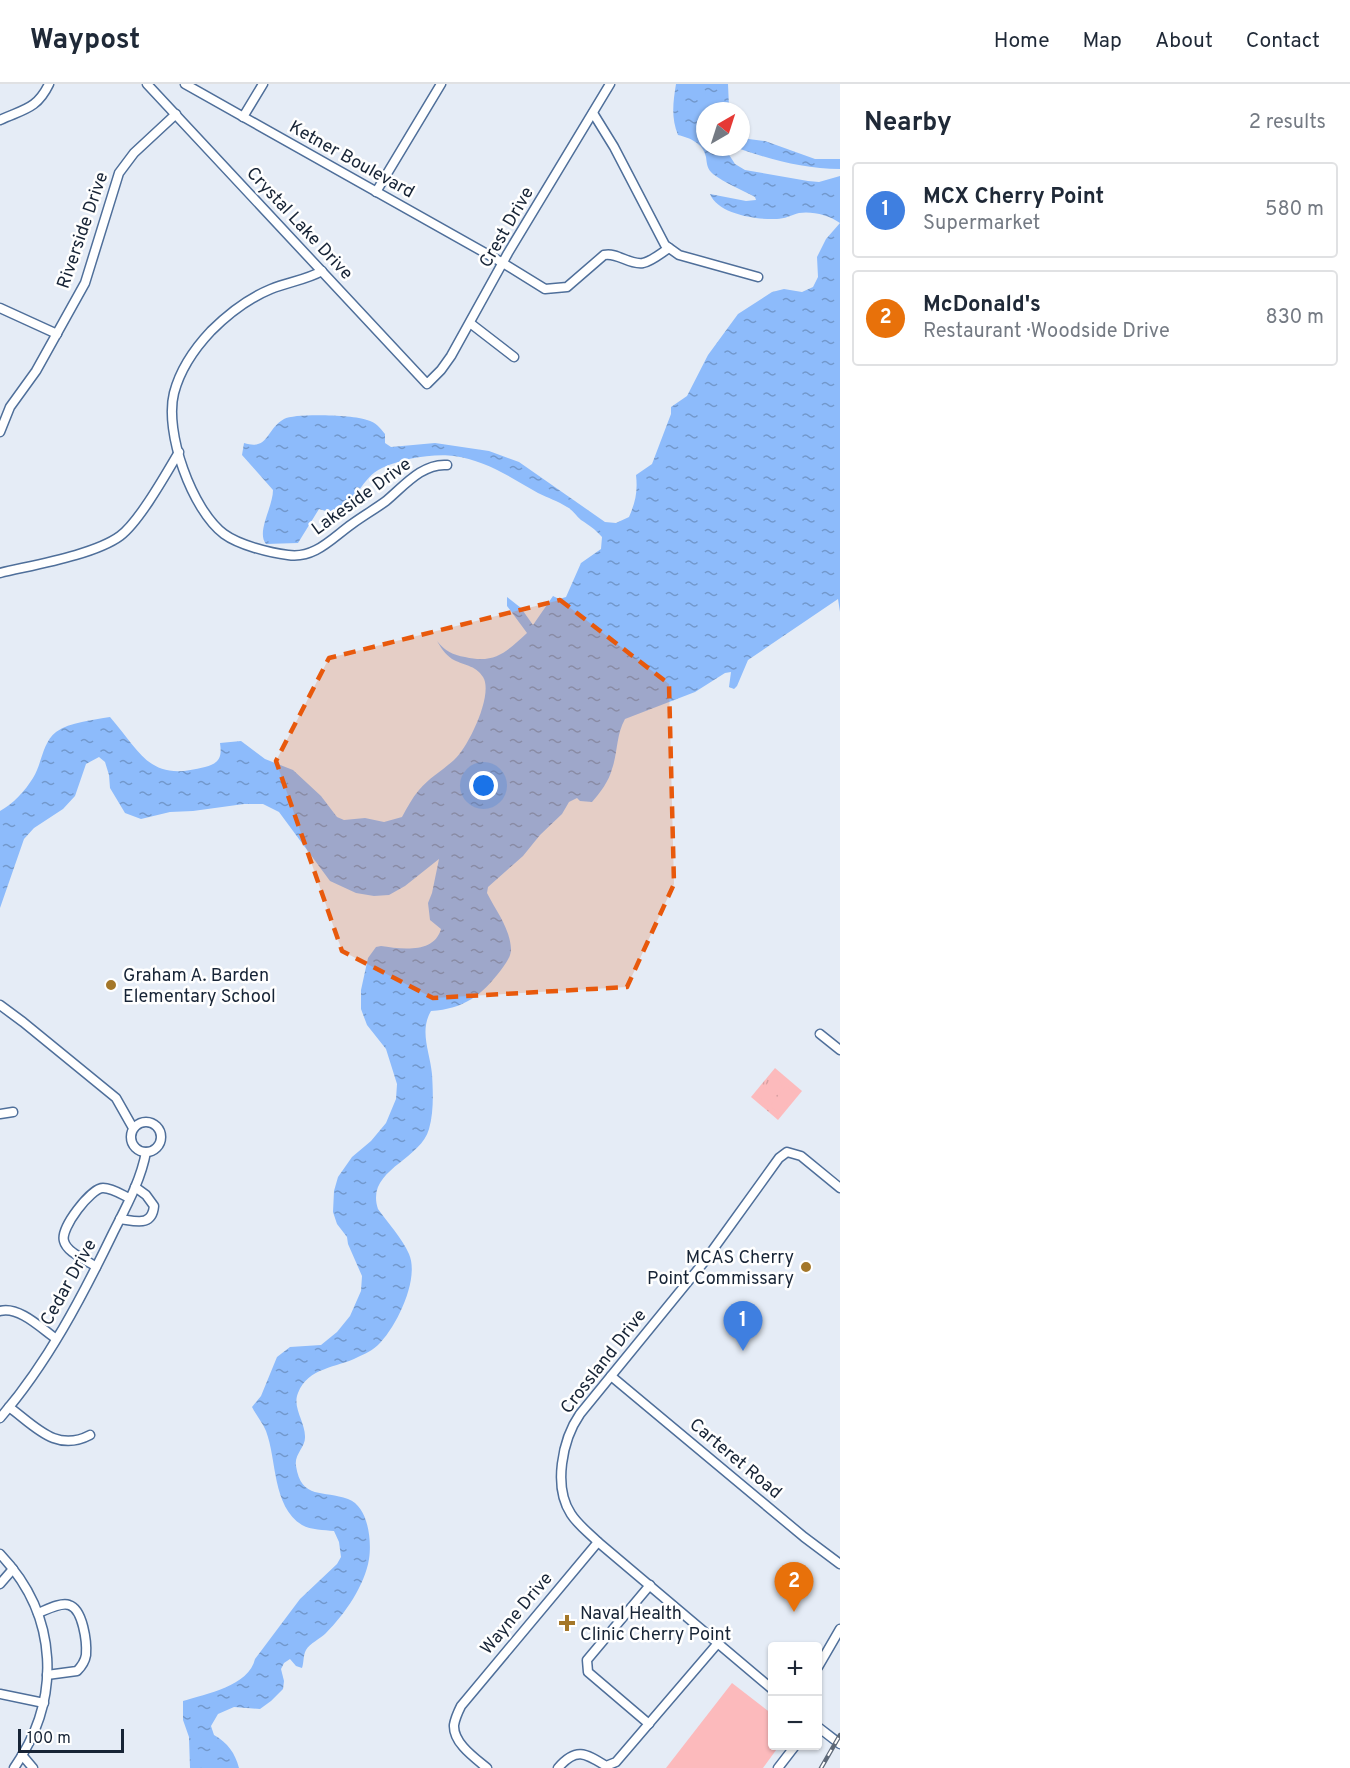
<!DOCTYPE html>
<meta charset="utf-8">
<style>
body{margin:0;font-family:Overpass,sans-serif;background:#f2f2f3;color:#1f2937}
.controls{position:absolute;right:18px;bottom:18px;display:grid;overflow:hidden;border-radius:6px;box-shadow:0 2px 4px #0004}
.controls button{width:54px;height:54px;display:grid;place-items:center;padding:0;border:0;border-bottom:2px solid #e0e1e3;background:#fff;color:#1f2937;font:30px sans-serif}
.compass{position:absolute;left:696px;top:18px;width:54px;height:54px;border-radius:50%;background:#fff;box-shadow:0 2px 4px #0004;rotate:39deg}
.scale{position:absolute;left:18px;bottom:15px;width:106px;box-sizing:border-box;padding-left:6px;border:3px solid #172436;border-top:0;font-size:16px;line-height:21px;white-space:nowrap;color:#172436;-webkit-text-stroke:4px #fff;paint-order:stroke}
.you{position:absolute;left:484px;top:702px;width:21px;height:21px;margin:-15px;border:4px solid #fff;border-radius:50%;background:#1a73e8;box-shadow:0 0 0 9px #1a73e833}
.badge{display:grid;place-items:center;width:39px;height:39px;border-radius:50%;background:#db2777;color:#fff;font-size:20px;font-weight:700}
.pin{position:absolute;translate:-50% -50px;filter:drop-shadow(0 2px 3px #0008)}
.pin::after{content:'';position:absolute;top:32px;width:21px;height:18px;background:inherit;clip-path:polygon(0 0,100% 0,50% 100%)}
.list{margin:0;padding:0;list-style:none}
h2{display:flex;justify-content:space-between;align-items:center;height:78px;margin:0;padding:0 24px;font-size:26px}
h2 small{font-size:20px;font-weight:400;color:#747a83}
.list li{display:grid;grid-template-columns:39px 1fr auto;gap:18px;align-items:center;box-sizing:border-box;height:96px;margin:0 12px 12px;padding:0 12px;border:2px solid #e0e1e3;border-radius:6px}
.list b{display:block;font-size:22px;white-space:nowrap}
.list p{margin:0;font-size:20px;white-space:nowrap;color:#747a83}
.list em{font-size:20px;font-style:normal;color:#747a83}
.map{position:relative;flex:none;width:840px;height:1684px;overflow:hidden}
header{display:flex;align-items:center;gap:36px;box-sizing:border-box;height:84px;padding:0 30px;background:#fff;border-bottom:2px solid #e0e1e3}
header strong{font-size:28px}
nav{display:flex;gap:33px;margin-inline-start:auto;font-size:21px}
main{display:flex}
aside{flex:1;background:#fff}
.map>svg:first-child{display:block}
.grass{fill:url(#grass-tufts)}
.pitch{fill:#fcbabc}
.water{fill:url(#water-ripples)}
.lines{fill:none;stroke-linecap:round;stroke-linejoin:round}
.minor-casing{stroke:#4f6f9a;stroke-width:11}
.minor{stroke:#fff;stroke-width:8}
.rail-casing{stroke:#5e6978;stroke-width:4.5}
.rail{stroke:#fff;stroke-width:2;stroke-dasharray:7;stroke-linecap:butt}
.marked{fill:#e8590c;fill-opacity:0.2;stroke:#e8590c;stroke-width:4.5;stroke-dasharray:12 8;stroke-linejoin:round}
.poi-dot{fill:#a47729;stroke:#fff;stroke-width:2}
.labels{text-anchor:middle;stroke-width:5;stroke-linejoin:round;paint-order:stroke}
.street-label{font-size:18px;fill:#172436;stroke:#fff}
.poi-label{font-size:18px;fill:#172436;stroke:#fff;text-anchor:start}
</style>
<header>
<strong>Waypost</strong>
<nav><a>Home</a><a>Map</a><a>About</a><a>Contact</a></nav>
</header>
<main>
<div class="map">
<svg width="840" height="1684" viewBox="0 0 840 1684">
<defs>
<pattern id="grass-tufts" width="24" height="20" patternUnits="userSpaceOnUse" patternTransform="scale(1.5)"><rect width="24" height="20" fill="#fcbabc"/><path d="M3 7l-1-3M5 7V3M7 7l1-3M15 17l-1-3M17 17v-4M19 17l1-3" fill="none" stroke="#d7a0a2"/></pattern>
<pattern id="water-ripples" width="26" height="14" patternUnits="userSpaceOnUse" patternTransform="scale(1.5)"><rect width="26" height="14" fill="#8dbbfb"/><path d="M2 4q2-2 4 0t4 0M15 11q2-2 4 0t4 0" fill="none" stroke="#7298cc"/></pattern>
</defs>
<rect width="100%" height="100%" fill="#e5ecf6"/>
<polygon class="grass" points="775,984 802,1007 778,1036 751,1013"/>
<g class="pitch">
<polygon points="774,992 783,1000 767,1019 757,1012"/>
<polygon points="786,1002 795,1010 779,1029 770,1022"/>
<polygon points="732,1599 772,1630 772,1662 779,1662 763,1684 666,1684"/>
</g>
<g class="water">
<path d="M676,0H728L729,23L728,27H705V63H724L735,80L745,86L808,97L819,98L840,92V528L838,515L748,576L737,602L734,605L729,603L731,588L725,589L695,608L625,635C616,651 618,668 612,685C609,697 600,709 592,718L580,717L577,714L569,718L562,730L540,751L523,772L488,803L487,809C496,827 510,844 511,865C511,873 506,879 501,886C482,911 464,925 431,927C419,947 430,968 432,990C433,1007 434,1028 429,1045C420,1077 365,1086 378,1125C388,1139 402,1154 409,1170C420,1195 396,1244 378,1261C373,1266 365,1270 358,1273C337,1284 308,1283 298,1309C292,1323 305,1338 305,1352C306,1363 294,1370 296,1382C301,1416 324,1406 348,1415C368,1422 372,1456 369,1475C365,1501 345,1530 326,1549C321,1554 309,1560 306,1566C303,1571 304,1579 302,1584L296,1582L290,1575L284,1579L281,1585L284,1597L283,1605L271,1617L260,1625L234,1623L218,1630L211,1642L214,1651C228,1659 235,1669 239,1684H190L189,1653L183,1636V1617C206,1610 249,1602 255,1575L300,1515L337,1480L341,1473L339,1458L334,1447C324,1446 311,1446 302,1441C272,1422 277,1376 266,1347C263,1339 256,1331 252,1323L261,1312L277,1273L290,1263L321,1261L337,1248L350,1232L361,1207L362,1192L348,1160L347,1153L337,1140L333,1128L334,1107L338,1093L352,1073L371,1057L386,1039L396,1015L397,1000L386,965L367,941L361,925V906L368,874L376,863L381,862C401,865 434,870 441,845L430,836L428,819L432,809L439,775L405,802L389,811L374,812L356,809L330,797L279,728L263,720H244L193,727L170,728L141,735L125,729L110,704L109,691L105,678L99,673L86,680L75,712L63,725L34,744L24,755L0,824V727C13,720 25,707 33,694C42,680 42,659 56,648C70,638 93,636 110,633C142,670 149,698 205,683C220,679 222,673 220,659L241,657L265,675L293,686L321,712L337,733L344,736L365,734L384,738L402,733C407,724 412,714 419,706C429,694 443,686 454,676C468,664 494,610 483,593C476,581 462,581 452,575C445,570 441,564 437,557C445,567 453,571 465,573C495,580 506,568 527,549L507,522V513L521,524L533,541L553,512L559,515L566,513L581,479L601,465L602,453C594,444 590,442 581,436C576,432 573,426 567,423C558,417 548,414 538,409C512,394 485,376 454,372C434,369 400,375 382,384C355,396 355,437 319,425L298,459L266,460C256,448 273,423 273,406L242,371L244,359C269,367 266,345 284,335C295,329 354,331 367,336C376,338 380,344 385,350V359L391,363L435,359L489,367L519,378L605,438L616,439L629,433C635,419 638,408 636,391L652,380L671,330V323L687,312L708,271L738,230L772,208L784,205L802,208L813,203L818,193L817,173L826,155L840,139C829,131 812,127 799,129C792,131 784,135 777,135C756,136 718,130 710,110L746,117L756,116L755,113C742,106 725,99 713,90C707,85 707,80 706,73C703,59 690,54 678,51C671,34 673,18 676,0Z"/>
<path d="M741,54L765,57L815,75H840V85C803,85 769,75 734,63H741Z"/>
</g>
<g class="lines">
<g class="minor-casing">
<g id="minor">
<polyline points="147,0 427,300 441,286 451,272 508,169 610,0"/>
<path d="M185,0L503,179L545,205L567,203L604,171C618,168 628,181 643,179C652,177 661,169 669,164"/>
<polyline points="593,29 614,63 665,161 679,171 758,193"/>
<polyline points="243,33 263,0"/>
<path d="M0,36C24,25 37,25 49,0"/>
<polyline points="376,108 441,0"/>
<path d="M322,187C306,196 288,198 271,205C249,214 228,230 211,247C195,264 180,286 174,309C164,348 192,426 224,450C239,461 270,469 288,471C315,475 332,454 352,440C363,432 375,425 386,417C403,403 422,379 447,381"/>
<polyline points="0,224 57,250"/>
<polyline points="470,239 514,273"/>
<polyline points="0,348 10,323 36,287 85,199 119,89 134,69 176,30"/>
<path d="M0,489C33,481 94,471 120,452C139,438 166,390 179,368"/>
<polyline points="0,921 23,938 116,1014 133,1044"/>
<polyline points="820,950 840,966"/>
<polyline points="0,1030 13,1028"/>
<circle cx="146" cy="1053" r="15"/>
<path d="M120,1135C136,1137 152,1143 154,1122L146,1111L135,1103"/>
<path d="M96,1183C87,1176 67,1169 64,1157C60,1144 91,1104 103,1104C112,1104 121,1110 129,1114"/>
<path d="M0,1227C19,1222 41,1244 55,1254"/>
<polyline points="611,1292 804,1453 840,1480"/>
<path d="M9,1323C35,1342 56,1369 90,1351"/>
<path d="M0,1334C47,1280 82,1213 113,1149C126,1123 141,1096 146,1068"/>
<path d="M0,1470C59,1532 62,1615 14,1684"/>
<polyline points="0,1500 13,1485"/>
<path d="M38,1529C46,1526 61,1518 69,1521C83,1525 87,1558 86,1571C85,1577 81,1583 77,1587L47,1591"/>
<polyline points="818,1583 840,1545"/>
<path d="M772,1605L598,1458C589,1449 578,1441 571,1430C553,1403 562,1356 580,1330L704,1178L779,1074L787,1068L801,1072L840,1104"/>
<polyline points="0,1610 44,1619"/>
<polyline points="649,1640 588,1588 587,1576 650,1501"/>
<polyline points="818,1643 840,1660"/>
<polyline points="22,1671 33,1684"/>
<path d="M487,1684C475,1674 453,1659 454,1641C455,1635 458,1628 461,1622L598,1458"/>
<path d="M558,1684C576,1663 585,1669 606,1682L616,1678L718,1559"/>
<polyline points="778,1684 795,1662"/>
</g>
</g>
<use href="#minor" class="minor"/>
<g class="rail-casing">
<polyline id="rail" points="821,1684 840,1651"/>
</g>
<use href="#rail" class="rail"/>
</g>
<path class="marked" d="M560,516L669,600L674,800L627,903L433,914L342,867L276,677L329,574Z"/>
<g class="poi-dot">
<circle cx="111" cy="901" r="6"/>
<circle cx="806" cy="1183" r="6"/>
<path d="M564 1530h6v6h6v6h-6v6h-6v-6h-6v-6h6z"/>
</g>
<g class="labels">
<g class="street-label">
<text transform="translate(352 75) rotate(29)" y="6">Ketner Boulevard</text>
<text transform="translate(300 139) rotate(47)" y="6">Crystal Lake Drive</text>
<text transform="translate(506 143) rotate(-60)" y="6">Crest Drive</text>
<text transform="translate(82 146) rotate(-71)" y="6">Riverside Drive</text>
<text transform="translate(361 412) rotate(-36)" y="6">Lakeside Drive</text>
<text transform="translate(68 1198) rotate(-61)" y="6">Cedar Drive</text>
<text transform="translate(603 1277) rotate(-52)" y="6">Crossland Drive</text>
<text transform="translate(736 1374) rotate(40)" y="6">Carteret Road</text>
<text transform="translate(516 1529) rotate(-50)" y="6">Wayne Drive</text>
</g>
<g class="poi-label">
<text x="123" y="897">Graham A. Barden<tspan x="123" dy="21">Elementary School</tspan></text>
<text x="794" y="1179" text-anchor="end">MCAS Cherry<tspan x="794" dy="21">Point Commissary</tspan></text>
<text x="580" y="1535">Naval Health<tspan x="580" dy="21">Clinic Cherry Point</tspan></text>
</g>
</g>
</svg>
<div class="controls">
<button>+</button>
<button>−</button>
</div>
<svg class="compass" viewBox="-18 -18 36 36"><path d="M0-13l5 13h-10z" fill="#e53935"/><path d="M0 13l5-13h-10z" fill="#747a83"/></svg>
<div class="scale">100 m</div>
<div class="you"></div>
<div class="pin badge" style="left:743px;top:1267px;background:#3f7fe0">1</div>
<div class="pin badge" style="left:794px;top:1528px;background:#e8710a">2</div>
</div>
<aside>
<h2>Nearby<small>2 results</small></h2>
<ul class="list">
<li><span class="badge" style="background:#3f7fe0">1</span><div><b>MCX Cherry Point</b><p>Supermarket</p></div><em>580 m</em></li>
<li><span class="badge" style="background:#e8710a">2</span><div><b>McDonald's</b><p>Restaurant · Woodside Drive</p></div><em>830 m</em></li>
</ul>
</aside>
</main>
